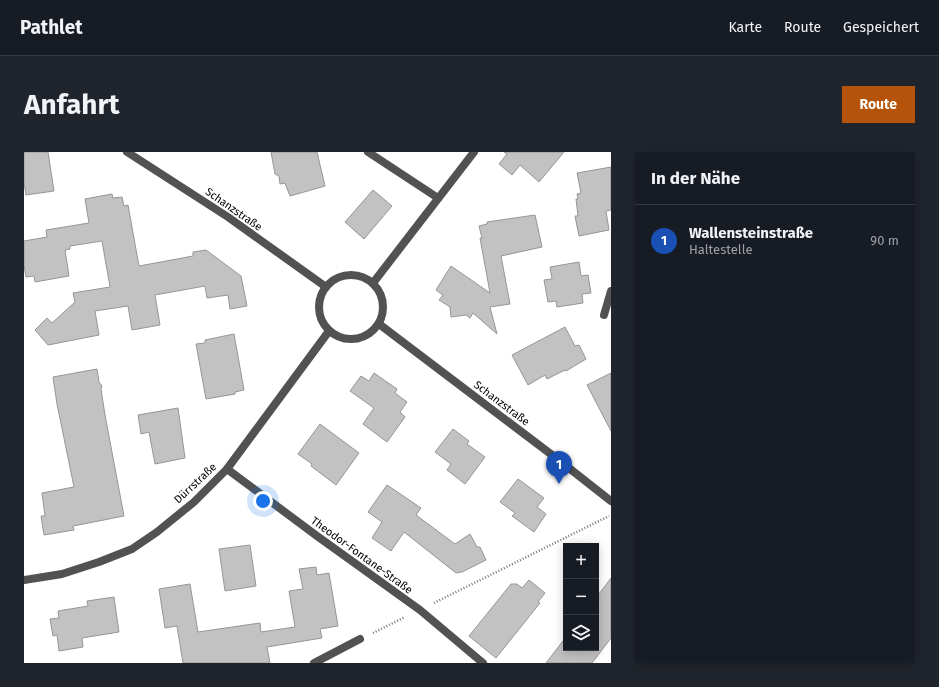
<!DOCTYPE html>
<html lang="de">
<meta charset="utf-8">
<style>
body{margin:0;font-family:"Fira Sans",sans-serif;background:#20242c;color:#f1f3f6}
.controls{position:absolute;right:12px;bottom:12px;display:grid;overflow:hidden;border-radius:0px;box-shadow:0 2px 10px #0003}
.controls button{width:36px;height:36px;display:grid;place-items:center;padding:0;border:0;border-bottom:1px solid #363941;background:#171b24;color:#f1f3f6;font:20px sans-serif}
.you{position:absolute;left:239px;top:349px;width:14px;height:14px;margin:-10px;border:3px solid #fff;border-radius:50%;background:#1a73e8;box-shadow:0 0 0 6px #1a73e833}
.badge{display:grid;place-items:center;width:26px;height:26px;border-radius:50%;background:#b45309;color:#fff;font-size:13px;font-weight:700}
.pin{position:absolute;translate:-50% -33px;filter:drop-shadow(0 1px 2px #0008)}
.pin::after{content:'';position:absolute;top:21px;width:14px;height:12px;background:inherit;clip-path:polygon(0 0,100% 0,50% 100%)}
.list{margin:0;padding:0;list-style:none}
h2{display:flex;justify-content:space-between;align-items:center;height:52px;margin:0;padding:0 16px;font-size:17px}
h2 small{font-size:13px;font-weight:400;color:#9ea1a6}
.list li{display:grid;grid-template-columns:26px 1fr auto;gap:12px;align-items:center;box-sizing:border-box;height:72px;padding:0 16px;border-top:1px solid #363941}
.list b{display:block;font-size:15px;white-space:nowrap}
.list p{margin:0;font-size:13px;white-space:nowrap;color:#9ea1a6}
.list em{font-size:13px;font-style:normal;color:#9ea1a6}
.icon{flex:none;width:22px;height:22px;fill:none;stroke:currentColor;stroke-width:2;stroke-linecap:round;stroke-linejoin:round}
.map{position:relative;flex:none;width:587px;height:511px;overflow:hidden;border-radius:0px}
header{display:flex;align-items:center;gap:24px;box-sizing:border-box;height:56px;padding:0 20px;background:#171b24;border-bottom:1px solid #363941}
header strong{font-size:19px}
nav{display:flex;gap:22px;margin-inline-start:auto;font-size:14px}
.intro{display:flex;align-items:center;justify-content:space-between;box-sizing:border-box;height:96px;padding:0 24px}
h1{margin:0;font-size:28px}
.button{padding:10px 18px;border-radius:0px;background:#b45309;color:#fff;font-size:14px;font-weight:700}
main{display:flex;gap:24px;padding:0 24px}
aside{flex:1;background:#171b24;border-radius:0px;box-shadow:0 2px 10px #0003}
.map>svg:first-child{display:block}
.building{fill:#c2c2c2;stroke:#969696}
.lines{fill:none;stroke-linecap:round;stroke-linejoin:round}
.path{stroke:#747474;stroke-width:2.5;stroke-dasharray:1 2;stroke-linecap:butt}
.lane{stroke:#525252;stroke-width:8}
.street{stroke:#525252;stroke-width:8}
.labels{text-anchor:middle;stroke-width:3.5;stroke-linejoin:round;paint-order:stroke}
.street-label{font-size:11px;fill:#000;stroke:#fff}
</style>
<header>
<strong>Pathlet</strong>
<nav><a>Karte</a><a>Route</a><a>Gespeichert</a></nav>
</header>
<div class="intro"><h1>Anfahrt</h1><a class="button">Route</a></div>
<main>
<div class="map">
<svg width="587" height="511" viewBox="0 0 587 511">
<rect width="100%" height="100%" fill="#fff"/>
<g class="building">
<polygon points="0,0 24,0 30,39 2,43 0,31"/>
<polygon points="247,0 293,0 301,34 266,44 261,31 256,32 255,24 251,22"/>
<polygon points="480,0 540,0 515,30 496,13 488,23 475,12 483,2"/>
<polygon points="587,15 587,58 582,59 585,78 555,84 551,64 554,64 552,47 554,47 553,42 557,41 553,21"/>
<polygon points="349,38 368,54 340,87 321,70"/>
<polygon points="88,42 89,46 98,45 100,54 104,53 115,114 169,104 169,100 182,98 217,124 223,154 206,157 204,143 183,146 181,134 131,143 136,173 108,178 104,154 71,159 75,183 24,193 11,178 23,166 28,171 51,150 49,141 86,135 78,89 46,94 46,97 41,98 45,124 11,130 10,124 2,125 0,114 0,89 23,85 22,78 65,71 61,47"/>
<polygon points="511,63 518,95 477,104 486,152 466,155 473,182 449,161 446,166 442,163 427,165 426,155 415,148 419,143 412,138 427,114 466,141 456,86 458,86 455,74 463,72 463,70"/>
<polygon points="555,110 557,124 564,123 567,141 558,142 559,151 533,155 532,149 524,150 520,128 528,127 526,115"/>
<polygon points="541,175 551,194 555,193 562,207 542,219 541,218 523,227 521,223 504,233 488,203"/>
<polygon points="210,182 220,238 211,240 211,242 182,247 172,192 181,191 181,188"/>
<polygon points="73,217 75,230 78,234 77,237 81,263 100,364 49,374 50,378 20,383 17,364 21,364 18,341 50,335 33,252 29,225"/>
<polygon points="350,221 373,237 371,241 383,250 376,260 381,265 363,290 339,272 350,256 326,239 337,224 345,229"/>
<polygon points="587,221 587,279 563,233"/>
<polygon points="154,256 161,306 131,312 125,280 117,282 114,263"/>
<polygon points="296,272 335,301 312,333 287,314 288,312 274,302"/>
<polygon points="429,277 445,289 443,292 461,305 441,332 423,318 427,312 411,300"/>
<polygon points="494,327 520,346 513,355 522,362 510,380 488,364 491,361 476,350"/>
<polygon points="363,333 397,356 392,363 431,392 446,382 453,395 456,395 462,408 438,420 432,421 380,380 367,399 348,386 358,370 344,360"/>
<polygon points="226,393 232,434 201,439 195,397"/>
<polygon points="292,415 293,423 305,421 314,474 296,477 298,486 243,495 246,511 159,511 153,474 141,476 135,437 166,432 174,480 236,471 237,480 271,475 265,439 279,437 275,417"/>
<polygon points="587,426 587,486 568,511 522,511 542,485 542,496 572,496 572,446"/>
<polygon points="505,428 521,441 514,450 516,451 472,506 445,484 487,432 493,432 498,436"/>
<polygon points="90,445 95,480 58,486 59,495 35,499 33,483 29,484 26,467 35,466 34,459 64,454 63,449"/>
</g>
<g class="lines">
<g class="path">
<polyline points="410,451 585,364"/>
<polyline points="349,481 381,465"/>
</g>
<polyline class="lane" points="580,163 587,139"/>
<g class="street">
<polyline points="103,0 204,65 302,135"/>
<polyline points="344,0 414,46"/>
<circle cx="327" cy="155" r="32"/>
<polyline points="349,131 450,0"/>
<polyline points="355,172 536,309 587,349"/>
<polyline points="203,317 293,384 396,458 459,511"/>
<polyline points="0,428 38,422 75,410 108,397 133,380 170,350 203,317 305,179"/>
<polyline points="290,511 336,487"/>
</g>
</g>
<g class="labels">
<g class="street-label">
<text transform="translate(210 57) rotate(35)" y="4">Schanzstraße</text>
<text transform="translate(478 251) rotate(37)" y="4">Schanzstraße</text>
<text transform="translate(171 331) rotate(-43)" y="4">Dürrstraße</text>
<text transform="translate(338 403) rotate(36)" y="4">Theodor-Fontane-Straße</text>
</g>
</g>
</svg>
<div class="controls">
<button>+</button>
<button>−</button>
<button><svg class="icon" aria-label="layers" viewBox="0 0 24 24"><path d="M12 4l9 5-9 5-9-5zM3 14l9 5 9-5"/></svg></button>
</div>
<div class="you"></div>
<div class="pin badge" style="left:535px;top:332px;background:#1a4fb4">1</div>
</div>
<aside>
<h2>In der Nähe<small></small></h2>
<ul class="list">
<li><span class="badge" style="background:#1a4fb4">1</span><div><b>Wallensteinstraße</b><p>Haltestelle</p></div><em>90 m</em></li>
</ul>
</aside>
</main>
